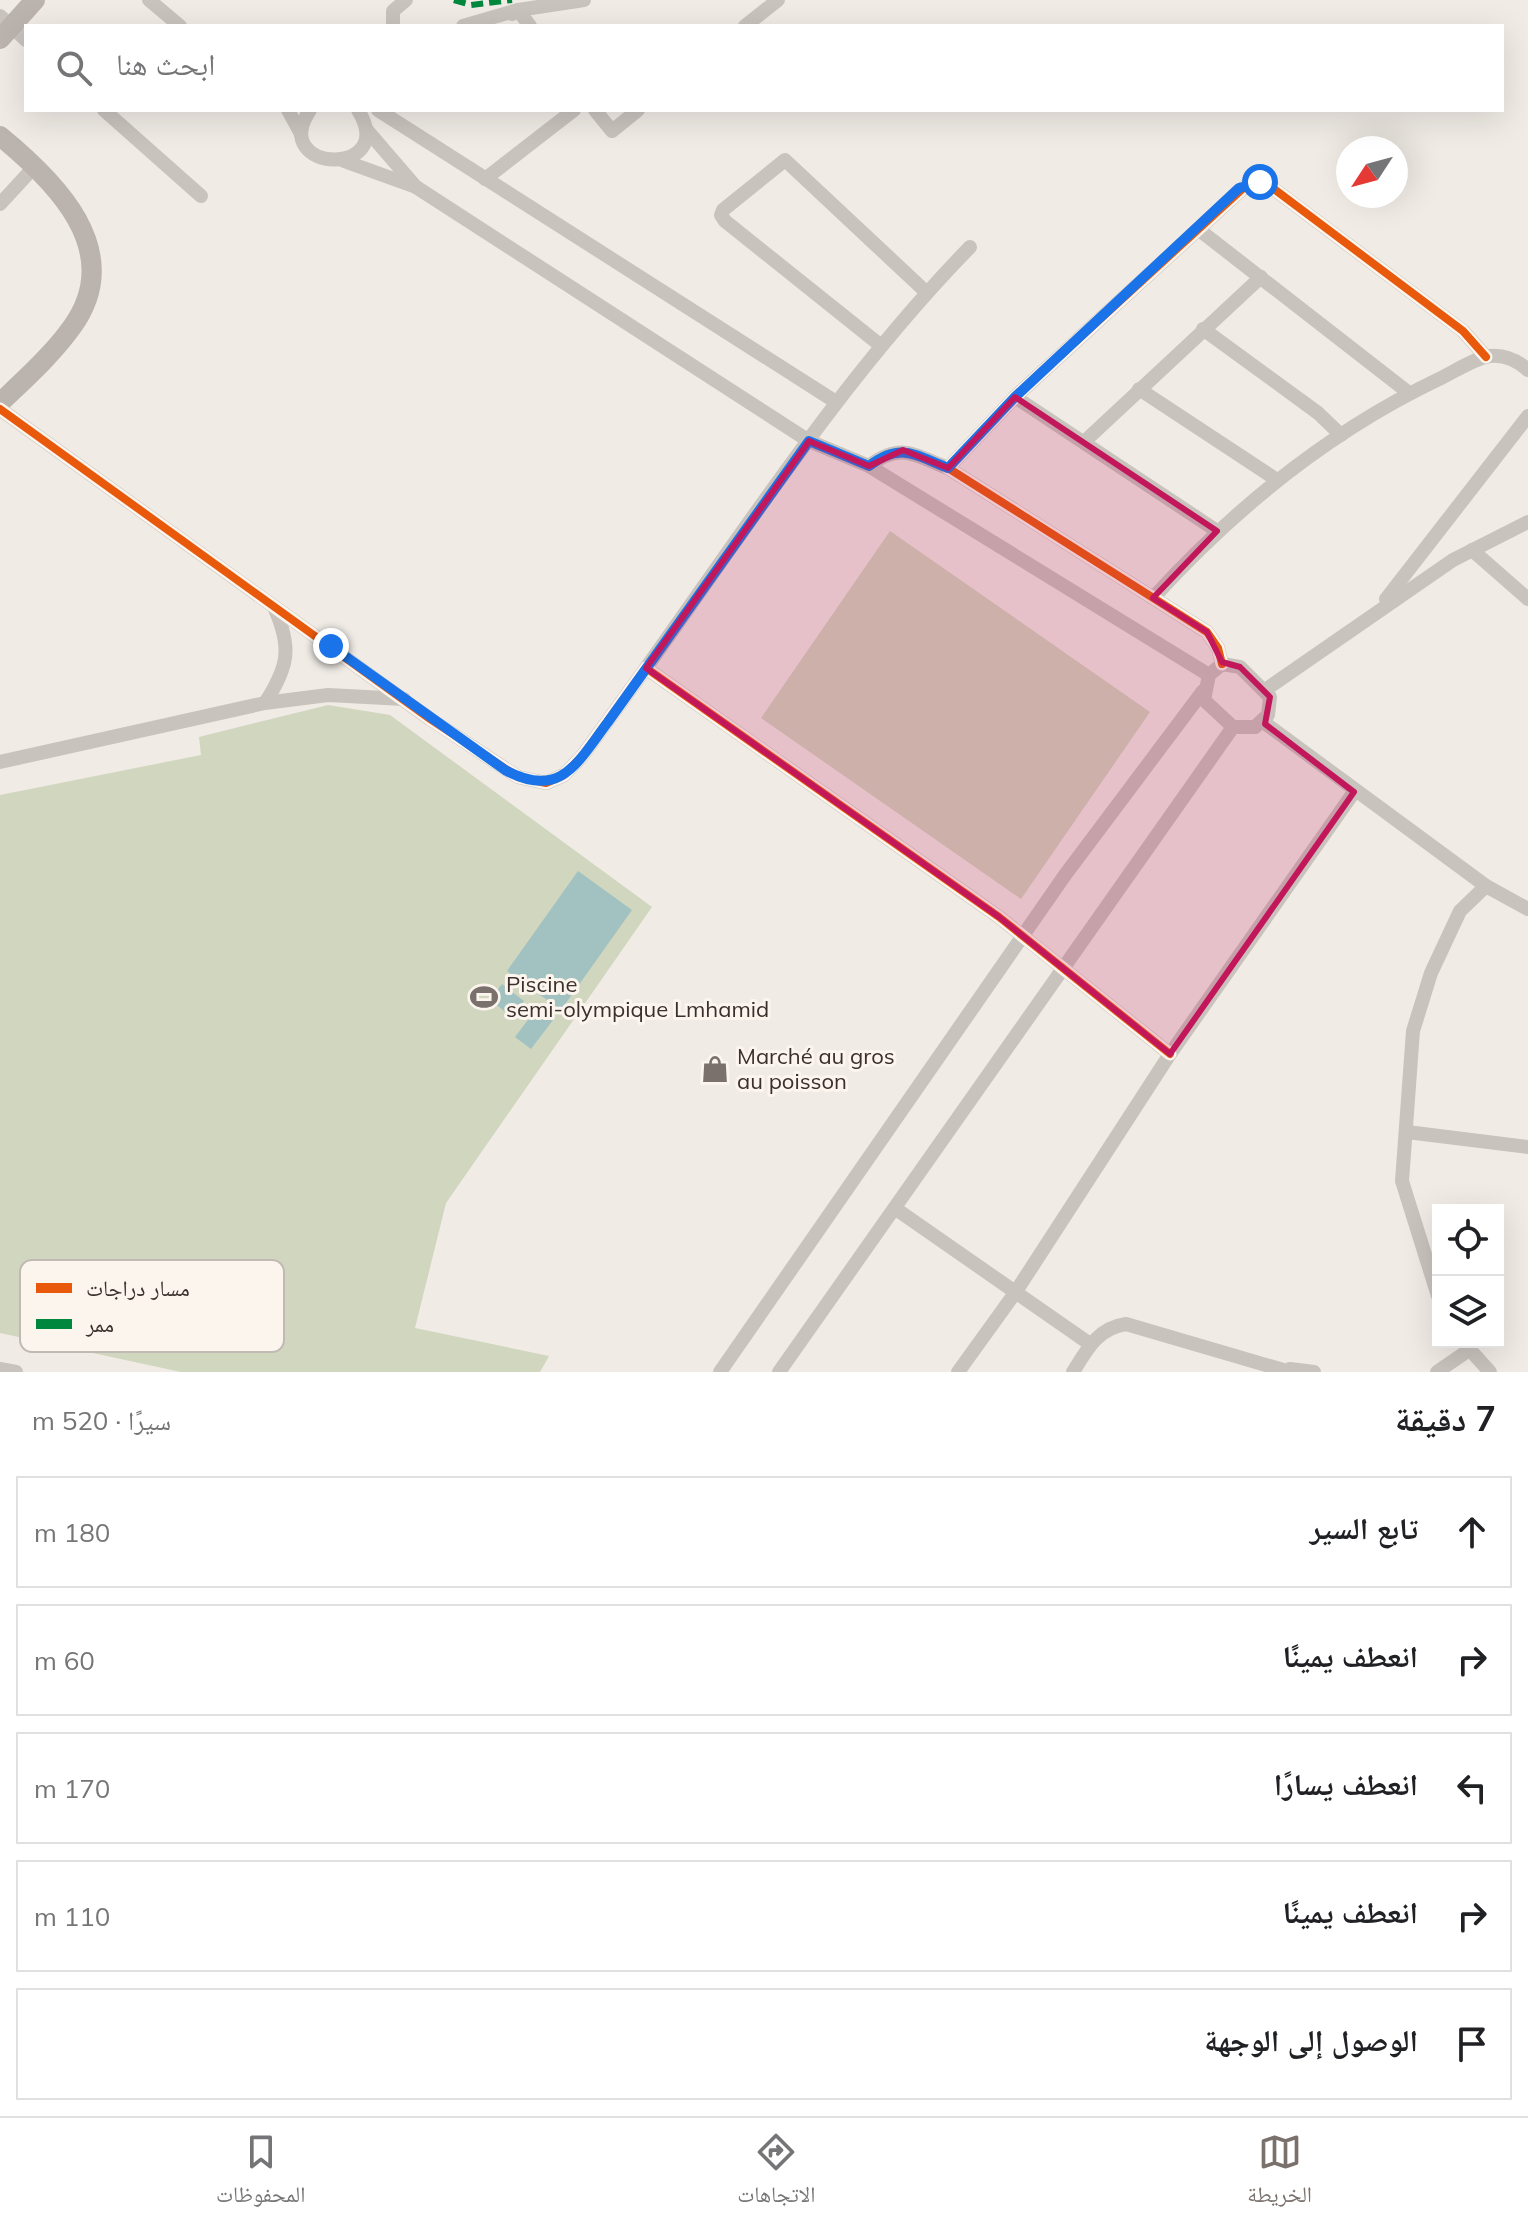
<!DOCTYPE html>
<html lang="ar">
<meta charset="utf-8">
<style>
body{margin:0;font-family:Mulish,"Noto Naskh Arabic",sans-serif;background:#f6f6f6;color:#202124;direction:rtl}
.controls{position:absolute;right:24px;bottom:24px;display:grid;overflow:hidden;border-radius:0px;box-shadow:0 8px 32px #0002}
.controls button{width:72px;height:72px;display:grid;place-items:center;padding:0;border:0;border-bottom:2px solid #e0e0e0;background:#fff;color:#202124;font:40px sans-serif}
.compass{position:absolute;left:1336px;top:136px;width:72px;height:72px;border-radius:50%;background:#fff;box-shadow:0 8px 32px #0002;rotate:234deg}
.stop{position:absolute;width:24px;height:24px;margin:-18px;border:6px solid #1a73e8;border-radius:50%;background:#fff}
.stop.end{background:#1a73e8;border-color:#fff;box-shadow:0 2px 8px #0008}
.list{margin:0;padding:0;list-style:none}
h2{display:flex;justify-content:space-between;align-items:center;height:104px;margin:0;padding:0 32px;font-size:34px}
h2 small{font-size:26px;font-weight:400;color:#757577}
.list li{display:grid;grid-template-columns:52px 1fr auto;gap:24px;align-items:center;box-sizing:border-box;height:112px;margin:0 16px 16px;padding:0 16px;border:2px solid #e0e0e0;border-radius:0px}
.list b{display:block;font-size:30px;white-space:nowrap}
.list em{font-size:26px;font-style:normal;color:#757577}
.icon{flex:none;width:44px;height:44px;fill:none;stroke:currentColor;stroke-width:2;stroke-linecap:round;stroke-linejoin:round}
.map{position:relative;flex:none;width:1528px;height:1372px;overflow:hidden;direction:ltr}
.search{position:absolute;background:#fff;box-shadow:0 8px 32px #0002;left:24px;right:24px;top:24px;height:88px;display:flex;align-items:center;gap:20px;box-sizing:border-box;padding:0 28px;border-radius:0px;color:#757577;font-size:30px}
.sheet{height:744px;background:#fff}
nav{display:flex;justify-content:space-around;align-items:center;box-sizing:border-box;height:112px;border-top:2px solid #e0e0e0;background:#fff;font-size:22px;color:#757577}
nav a{display:grid;justify-items:center;gap:4px}
nav .on{color:#7a716c}
.map>svg:first-child{display:block}
.green{fill:#d1d6bf}
.water{fill:#a1c2c1}
.lines{fill:none;stroke-linecap:round;stroke-linejoin:round}
.street{stroke:#c9c3be;stroke-width:14}
.secondary{stroke:#bab3ae;stroke-width:20}
.quiet{stroke:#00873e;stroke-width:6;stroke-dasharray:12 6;stroke-linecap:butt}
.cycleway-casing{stroke:#fbf5ee;stroke-width:13}
.cycleway{stroke:#e8590c;stroke-width:8}
.route{stroke:#1a73e8;stroke-width:10}
.marked{fill:#c2185b;fill-opacity:0.2;stroke:#c2185b;stroke-width:6;stroke-linejoin:round}
.labels{text-anchor:middle;stroke-width:6;stroke-linejoin:round;paint-order:stroke}
.poi-label{font-size:22px;fill:#3b302b;stroke:#fbf5ee;text-anchor:start}
.key{fill:#fbf5ee;stroke:#c1bab4;stroke-width:2}
.key-label{font-size:22px;fill:#3b302b}
</style>
<div class="map">
<svg width="1528" height="1372" viewBox="0 0 1528 1372">
<rect width="100%" height="100%" fill="#f0ebe5"/>
<g class="green">
<polygon points="890,531 1150,712 1021,899 761,718"/>
<polygon points="328,705 390,715 652,907 446,1203 415,1328 549,1356 540,1372 181,1372 0,1333 0,795 201,755 199,737"/>
</g>
<g class="water">
<polygon points="578,871 632,910 561,1010 507,971"/>
<polygon points="502,984 524,1001 512,1017 490,1000"/>
<polygon points="537,1008 553,1020 531,1049 515,1037"/>
</g>
<g class="lines">
<g class="street">
<polyline points="149,0 180,26"/>
<polyline points="512,14 518,10 530,26"/>
<polyline points="0,16 26,40"/>
<polyline points="393,26 393,11 406,0"/>
<polyline points="463,26 518,10 584,0"/>
<polyline points="745,26 778,0"/>
<polyline points="104,110 201,196"/>
<polyline points="288,110 301,134"/>
<path d="M310,110C267,174 400,178 358,110"/>
<polyline points="378,110 836,402"/>
<polyline points="595,110 612,131 638,110"/>
<polyline points="344,161 416,187 366,129"/>
<polyline points="485,179 574,110"/>
<polyline points="416,187 809,441 869,466 1209,675"/>
<polyline points="0,204 36,165"/>
<polyline points="1198,229 1409,393"/>
<polyline points="1203,329 1318,413 1341,435"/>
<polyline points="880,345 725,221 721,215 723,210 785,160 926,292"/>
<polyline points="1139,389 1277,480"/>
<polyline points="1015,397 1217,531"/>
<polyline points="0,409 430,719 518,777 546,783 564,775 583,755 646,668 999,917 1170,1054"/>
<polyline points="1085,441 1261,277"/>
<path d="M869,466C901,442 914,455 948,468"/>
<polyline points="1472,550 1528,599"/>
<path d="M1153,598C1234,509 1330,431 1439,379C1454,372 1473,359 1489,356C1505,354 1517,360 1528,370"/>
<polyline points="1386,599 1528,416"/>
<polyline points="1222,664 1218,648 1207,632 948,468 1015,397 1250,182 1260,182 1274,189 1463,331 1486,357"/>
<polygon points="1222,664 1240,667 1270,697 1268,715 1255,727 1233,727 1204,700 1209,675"/>
<path d="M646,668C749,524 846,374 970,247"/>
<polyline points="1265,690 1453,560 1528,522"/>
<path d="M265,703C289,666 292,647 274,607"/>
<polyline points="1262,721 1486,886 1528,909"/>
<polyline points="0,762 265,703 328,695 404,699"/>
<polyline points="1407,1132 1528,1147"/>
<polyline points="896,1209 1090,1344"/>
<polyline points="1438,1296 1402,1181 1413,1031 1431,973 1460,911 1486,886"/>
<polyline points="1463,1342 1490,1372"/>
<polyline points="0,1369 16,1372"/>
<polyline points="1290,1369 1314,1372"/>
<polyline points="720,1372 1065,875 1203,691"/>
<polyline points="779,1372 1233,727"/>
<polyline points="958,1372 1015,1293 1170,1054 1354,792"/>
<path d="M1073,1372C1087,1349 1098,1328 1126,1324L1290,1372"/>
<polyline points="1437,1372 1469,1350"/>
</g>
<g class="secondary">
<polyline points="0,39 35,0"/>
<path d="M0,136C55,181 127,251 72,327C52,355 25,379 0,403"/>
</g>
<polyline class="quiet" points="454,0 471,5 512,0"/>
<g class="cycleway-casing">
<g id="cycleway">
<polyline points="0,409 430,719 518,777 546,783 564,775 583,755 646,668 999,917 1170,1054"/>
<polyline points="1222,664 1218,648 1207,632 948,468 1015,397 1250,182 1260,182 1274,189 1463,331 1486,357"/>
</g>
</g>
<use href="#cycleway" class="cycleway"/>
</g>
<g class="lines">
<path class="route" d="M331,646L505,770C561,800 577,763 608,722L809,441L869,466C901,442 914,455 948,468L1015,397L1239,188L1260,182"/>
</g>
<path class="marked" d="M1015,397L1217,531L1153,598L1207,632L1222,662L1240,667L1270,697L1265,724L1354,792L1170,1054L999,917L646,668L809,441L869,466L903,450L948,468Z"/>
<defs>
<g id="stadium-bare" transform="scale(2.16)"><path d="M0-5a6.5 5 0 1 0 0 10a6.5 5 0 1 0 0-10ZM-3.5-1.8h7v3.6h-7Z" fill="#7a716c" stroke="#fbf5ee" stroke-width="2.5" paint-order="stroke"/></g>
<g id="shop-bare" transform="scale(2.16)"><path d="M-5-2.5h2.3a2.7 3.5 0 0 1 5.4 0H5L5.5 6h-11ZM-1.5-2.5h3a1.5 2.3 0 0 0-3 0Z" fill="#7a716c" stroke="#fbf5ee" stroke-width="2.5" paint-order="stroke"/></g>
</defs>
<g fill-rule="evenodd">
<use href="#stadium-bare" x="484" y="997"/>
<use href="#shop-bare" x="715" y="1069"/>
</g>
<g class="labels">
<g class="poi-label">
<text x="506" y="992">Piscine<tspan x="506" dy="25">semi-olympique Lmhamid</tspan></text>
<text x="737" y="1064">Marché au gros<tspan x="737" dy="25">au poisson</tspan></text>
</g>
</g>
<rect x="20" y="1260" width="264" height="92" rx="12" class="key"/>
<rect x="36" y="1283" width="36" height="10" fill="#e8590c"/>
<rect x="36" y="1319" width="36" height="10" fill="#00873e"/>
<g class="key-label">
<text x="86" y="1296">مسار دراجات</text>
<text x="86" y="1332">ممر</text>
</g>
</svg>
<div class="controls">
<button><svg class="icon" aria-label="locate" viewBox="0 0 24 24"><circle cx="12" cy="12" r="6"/><path d="M12 2v4M12 18v4M2 12h4M18 12h4"/></svg></button>
<button><svg class="icon" aria-label="layers" viewBox="0 0 24 24"><path d="M12 4l9 5-9 5-9-5zM3 14l9 5 9-5"/></svg></button>
</div>
<svg class="compass" viewBox="-18 -18 36 36"><path d="M0-13l5 13h-10z" fill="#e53935"/><path d="M0 13l5-13h-10z" fill="#757577"/></svg>
<div class="stop" style="left:1260px;top:182px"></div>
<div class="stop end" style="left:331px;top:646px"></div>
<div class="search"><svg class="icon" aria-label="search" viewBox="0 0 24 24"><circle cx="10" cy="10" r="6"/><path d="M15 15l6 6"/></svg>ابحث هنا</div>
</div>
<section class="sheet">
<h2>7 دقيقة<small>سيرًا · 520 m</small></h2>
<ul class="list">
<li><svg class="icon" aria-label="ahead" viewBox="0 0 24 24"><path d="M12 20V5M6 11l6-6 6 6"/></svg><div><b>تابع السير</b></div><em>180 m</em></li>
<li><svg class="icon" aria-label="right" viewBox="0 0 24 24"><path d="M7 20v-9h11M14 6l5 5-5 5"/></svg><div><b>انعطف يمينًا</b></div><em>60 m</em></li>
<li><svg class="icon" aria-label="left" viewBox="0 0 24 24"><path d="M17 20v-9H6M10 6l-5 5 5 5"/></svg><div><b>انعطف يسارًا</b></div><em>170 m</em></li>
<li><svg class="icon" aria-label="right" viewBox="0 0 24 24"><path d="M7 20v-9h11M14 6l5 5-5 5"/></svg><div><b>انعطف يمينًا</b></div><em>110 m</em></li>
<li><svg class="icon" aria-label="arrive" viewBox="0 0 24 24"><path d="M6 21V4h12l-3 4 3 4H6"/></svg><div><b>الوصول إلى الوجهة</b></div></li>
</ul>
</section>
<nav>
<a class="on"><svg class="icon" aria-label="map" viewBox="0 0 24 24"><path d="M3 6l6-2 6 2 6-2v14l-6 2-6-2-6 2zM9 4v14M15 6v14"/></svg>الخريطة</a>
<a><svg class="icon" aria-label="directions" viewBox="0 0 24 24"><path d="M12 3l9 9-9 9-9-9zM9 14v-3h6M13 9l2 2-2 2"/></svg>الاتجاهات</a>
<a><svg class="icon" aria-label="saved" viewBox="0 0 24 24"><path d="M7 4h10v16l-5-4-5 4z"/></svg>المحفوظات</a>
</nav>
